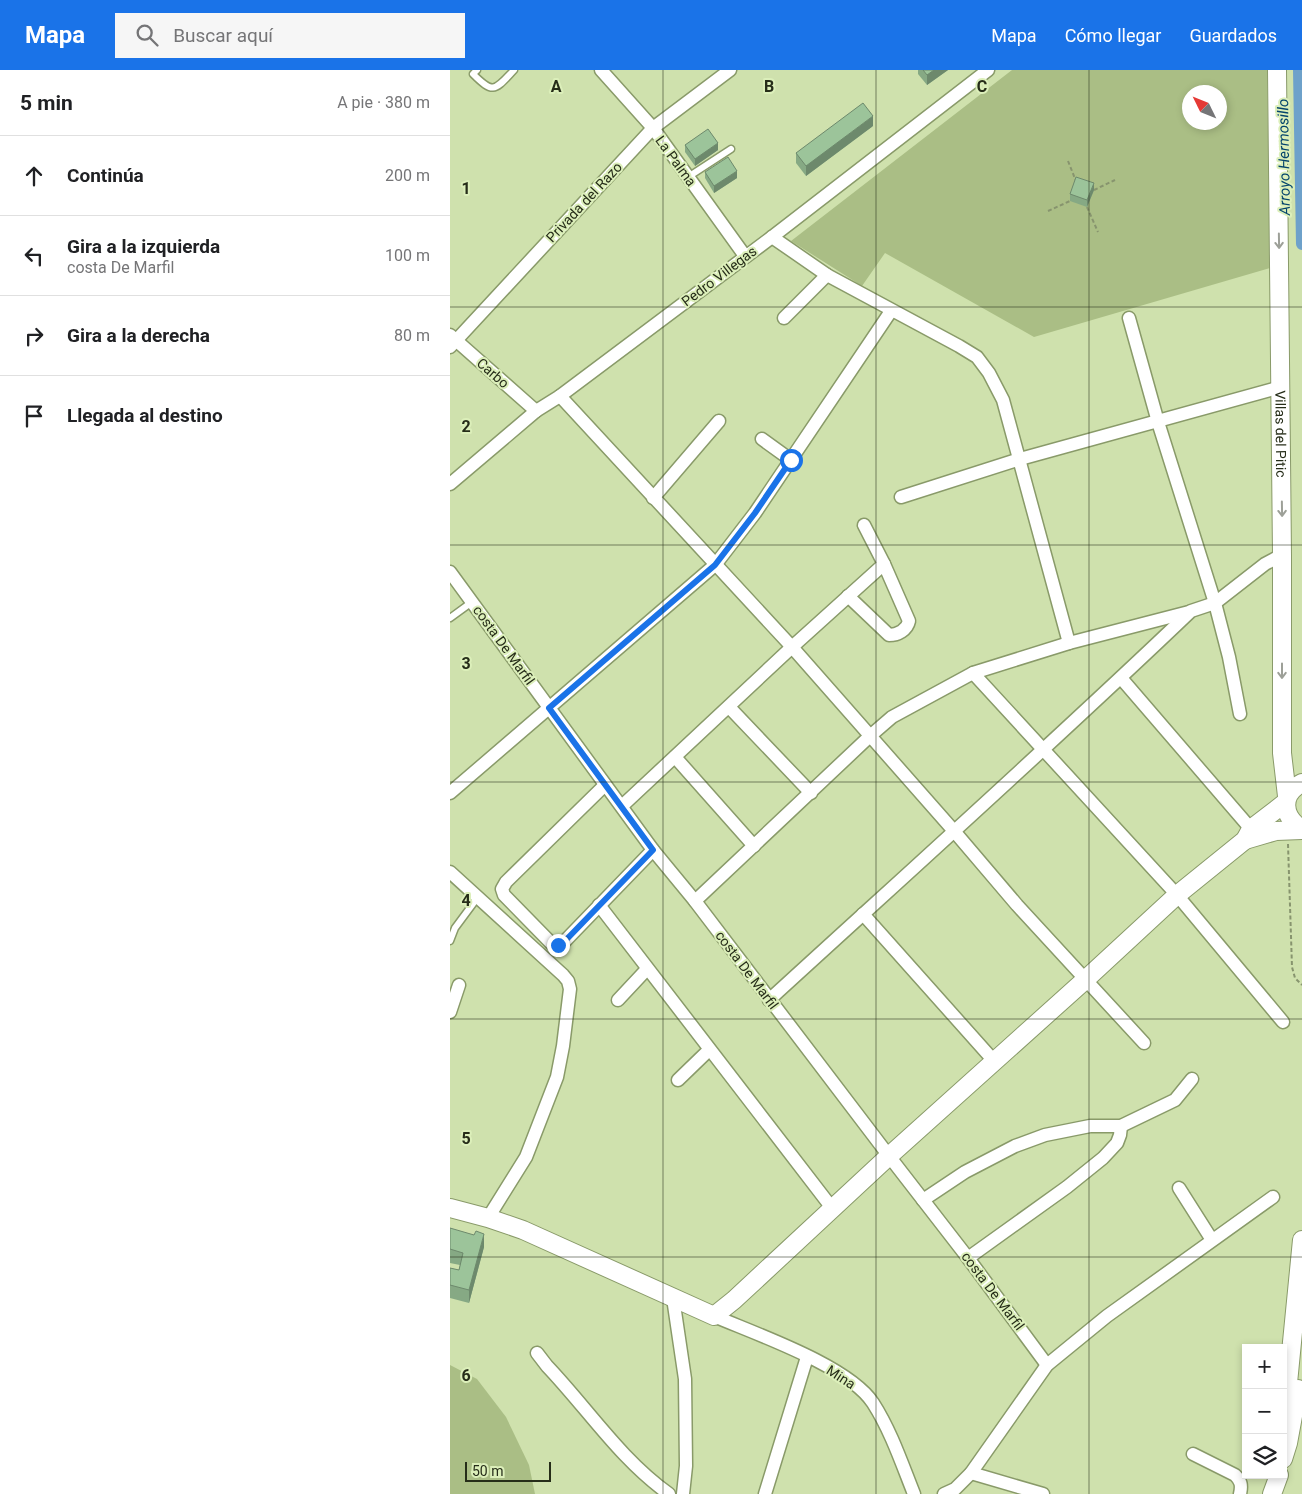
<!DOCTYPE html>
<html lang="es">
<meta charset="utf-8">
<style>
body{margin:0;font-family:Roboto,sans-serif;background:#f6f6f6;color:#202124}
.controls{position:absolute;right:15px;bottom:15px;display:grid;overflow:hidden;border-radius:0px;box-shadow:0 2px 8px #0003}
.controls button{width:45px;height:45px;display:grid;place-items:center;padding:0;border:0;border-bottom:1px solid #e0e0e0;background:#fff;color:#202124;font:25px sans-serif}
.compass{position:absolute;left:732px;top:15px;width:45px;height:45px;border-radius:50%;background:#fff;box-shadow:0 2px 8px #0003;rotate:313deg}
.scale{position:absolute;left:15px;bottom:12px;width:86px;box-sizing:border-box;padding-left:5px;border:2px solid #262d19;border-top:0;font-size:14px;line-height:18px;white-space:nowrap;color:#262d19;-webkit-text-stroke:4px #dcefba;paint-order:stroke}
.stop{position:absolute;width:15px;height:15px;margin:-11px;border:4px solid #1a73e8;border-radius:50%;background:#fff}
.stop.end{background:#1a73e8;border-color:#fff;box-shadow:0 1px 5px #0008}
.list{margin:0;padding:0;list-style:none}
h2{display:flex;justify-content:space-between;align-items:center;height:65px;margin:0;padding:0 20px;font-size:21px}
h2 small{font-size:16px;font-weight:400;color:#757577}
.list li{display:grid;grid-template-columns:32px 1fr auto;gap:15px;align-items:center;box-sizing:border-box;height:80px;padding:0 20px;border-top:1px solid #e0e0e0}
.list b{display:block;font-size:19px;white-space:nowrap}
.list p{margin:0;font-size:16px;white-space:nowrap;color:#757577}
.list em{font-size:16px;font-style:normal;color:#757577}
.icon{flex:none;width:28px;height:28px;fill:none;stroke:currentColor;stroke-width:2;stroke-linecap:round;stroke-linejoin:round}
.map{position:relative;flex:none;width:852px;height:1424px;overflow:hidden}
header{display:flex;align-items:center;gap:30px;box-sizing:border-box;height:70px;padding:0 25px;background:#1a73e8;color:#fff}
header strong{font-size:24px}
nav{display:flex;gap:28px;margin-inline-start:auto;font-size:18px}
.search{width:350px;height:45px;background:#f6f6f6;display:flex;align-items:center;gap:12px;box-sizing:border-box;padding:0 18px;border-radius:0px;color:#757577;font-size:19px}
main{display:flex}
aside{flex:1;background:#fff}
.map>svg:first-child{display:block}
.green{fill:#aabe85;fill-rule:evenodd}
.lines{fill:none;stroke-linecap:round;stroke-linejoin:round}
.canal{stroke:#6ea1ca;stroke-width:12}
.lane-casing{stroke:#899a69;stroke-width:9}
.street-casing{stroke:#899a69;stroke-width:15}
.secondary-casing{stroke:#899a69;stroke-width:20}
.path{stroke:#87946e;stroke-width:2;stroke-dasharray:4 2.5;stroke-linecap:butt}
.lane{stroke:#fff;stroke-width:6}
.street{stroke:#fff;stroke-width:12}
.secondary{stroke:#fff;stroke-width:18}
.wall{fill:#86a984}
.shaded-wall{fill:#6d896c}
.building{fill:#9cc49a;stroke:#6d896c}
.oneway{stroke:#9da098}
.route{stroke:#1a73e8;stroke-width:6}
.grid{fill:none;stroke:#262d19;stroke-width:1;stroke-opacity:0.55}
.labels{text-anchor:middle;stroke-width:4;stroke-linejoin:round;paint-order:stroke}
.street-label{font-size:14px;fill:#262d19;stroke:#dcefba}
.water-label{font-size:15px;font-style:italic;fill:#04446c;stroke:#dcefba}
.grid-label{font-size:16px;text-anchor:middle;font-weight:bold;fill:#262d19;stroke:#dcefba;stroke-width:4;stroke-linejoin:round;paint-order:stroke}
</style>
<header>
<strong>Mapa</strong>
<div class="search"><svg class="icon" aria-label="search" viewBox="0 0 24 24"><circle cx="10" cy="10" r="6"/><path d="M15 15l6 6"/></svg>Buscar aquí</div>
<nav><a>Mapa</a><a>Cómo llegar</a><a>Guardados</a></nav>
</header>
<main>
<aside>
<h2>5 min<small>A pie · 380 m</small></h2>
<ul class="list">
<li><svg class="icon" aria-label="ahead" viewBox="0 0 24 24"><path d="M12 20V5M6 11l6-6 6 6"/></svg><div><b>Continúa</b></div><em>200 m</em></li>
<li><svg class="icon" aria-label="left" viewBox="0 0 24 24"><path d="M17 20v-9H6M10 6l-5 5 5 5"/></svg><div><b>Gira a la izquierda</b><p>costa De Marfil</p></div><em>100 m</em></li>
<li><svg class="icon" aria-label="right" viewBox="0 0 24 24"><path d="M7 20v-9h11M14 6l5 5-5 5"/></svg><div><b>Gira a la derecha</b></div><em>80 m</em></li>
<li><svg class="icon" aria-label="arrive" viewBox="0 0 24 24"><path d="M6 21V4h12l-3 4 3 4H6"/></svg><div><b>Llegada al destino</b></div></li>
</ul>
</aside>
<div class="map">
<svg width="852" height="1424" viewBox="0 0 852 1424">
<rect width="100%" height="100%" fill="#cfe1ad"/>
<g class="green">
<path d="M562,0H817L820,198L584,267L435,183L412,216L341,171ZM739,22H769V52H739Z"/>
<polygon points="0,1295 27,1309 56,1347 79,1395 85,1424 0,1424"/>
</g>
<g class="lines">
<polyline class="canal" points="849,0 852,174"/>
<g class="lane-casing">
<g id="lane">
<path d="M27,0L23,4C44,25 45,20 64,0"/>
<polyline points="238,107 281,79"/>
<polyline points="0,548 22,532"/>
<polyline points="0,871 5,858 28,827"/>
</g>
</g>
<g class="street-casing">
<g id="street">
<polyline points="151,0 203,58 295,186"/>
<polyline points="322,167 377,205 509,276 527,287 539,303 553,330 619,573"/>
<polyline points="334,248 377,205"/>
<polyline points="679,248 708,352 765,533 779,587 790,644"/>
<polyline points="0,265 86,341"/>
<polyline points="0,277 203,58 280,0"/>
<polyline points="110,326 342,577 504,761 567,835 694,973"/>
<polyline points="312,369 341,390"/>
<polyline points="0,414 86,341 110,326 322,167 538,0"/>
<polyline points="451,427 570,389 831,317"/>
<polyline points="203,428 269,351"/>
<polyline points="0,502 203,780 245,831 439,1086 518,1188 597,1295"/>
<path d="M398,526L439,565C448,565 457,560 459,551L434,494L414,455"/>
<polyline points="523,603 727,825 833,952"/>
<polyline points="671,608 801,759"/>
<polyline points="279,637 361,723"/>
<polyline points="225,687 304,776"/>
<polyline points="155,715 56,812 52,819 54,825 102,874 108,875 114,872 203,780"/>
<polyline points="0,723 265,495 305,443 441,241"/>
<polyline points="172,736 342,577 434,494"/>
<polyline points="0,802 113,905 118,911 120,919 113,976 107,1007 76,1087 38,1148"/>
<polyline points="245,831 420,666 442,647 523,603 619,573 739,542"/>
<polyline points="149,835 382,1138"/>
<polyline points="413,844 544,991"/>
<polyline points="168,930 197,899"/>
<path d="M319,930C460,801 603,673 741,541L765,533L815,494L832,485"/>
<polyline points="0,942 9,915"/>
<polyline points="228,1010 259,980"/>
<polyline points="729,1118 762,1170"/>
<polyline points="473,1130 515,1102 565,1076 595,1065 640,1056 671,1056 725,1030 742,1009"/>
<polyline points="518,1188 617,1117 653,1088 667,1073 670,1065 671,1056"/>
<polyline points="223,1228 235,1309 236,1396 233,1424"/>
<path d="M264,1246C306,1264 399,1296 423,1333C441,1361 452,1394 464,1424"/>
<path d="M87,1283L97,1296C138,1339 170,1389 219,1424"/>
<path d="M743,1384L785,1405C791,1411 792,1415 790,1424"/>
<polyline points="521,1403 593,1424"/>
<polyline points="315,1424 357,1287"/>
<polyline points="494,1424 505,1419 521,1403 597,1295 657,1246 823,1127"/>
</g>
</g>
<g class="secondary-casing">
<g id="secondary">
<path id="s1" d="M827,0L832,485V683L837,726"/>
<path d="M852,713C830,724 832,747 852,759"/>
<polyline points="795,770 826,761 852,760"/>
<polyline points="0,1138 38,1148 73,1160 264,1246 284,1230 439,1086 635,910 727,825 795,770 801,759 836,732"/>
<polyline points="833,1335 838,1313 852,1170"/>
<polyline points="833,1389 838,1373 848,1319"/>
<polyline points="822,1424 829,1405"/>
</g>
</g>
<g class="path">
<polyline points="618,91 626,111"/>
<polyline points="644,120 665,110"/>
<polyline points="637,137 648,162"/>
<polyline points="598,141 620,131"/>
<polyline points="838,774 842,897 845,908 852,915"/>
</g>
<use href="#lane" class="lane"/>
<use href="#street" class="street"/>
<use href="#secondary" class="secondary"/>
</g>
<g class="wall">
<polygon points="468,0 498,0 477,15 468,4"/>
<polygon points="423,56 356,106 346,93 346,83"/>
<polygon points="235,75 268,80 245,96 235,82"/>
<polygon points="255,102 287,108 264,123 255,108"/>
<polygon points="644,120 637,137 620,131 620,124"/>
<polygon points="0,1158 34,1177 19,1233 0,1228 0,1198 9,1200 10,1195 0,1193"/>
</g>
<g class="shaded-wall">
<polygon points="484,0 498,0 477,15 477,5"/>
<polygon points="423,46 423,56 356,106 356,96"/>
<polygon points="268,73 268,80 245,96 245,89"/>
<polygon points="287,101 287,108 264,123 264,116"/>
<polygon points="644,113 644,120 637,137 637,130"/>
<polygon points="34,1164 34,1177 19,1233 19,1220"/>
</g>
<g class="building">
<polygon points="473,0 484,0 477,5"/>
<polygon points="413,33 423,46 356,96 346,83"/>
<polygon points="258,59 268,73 245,89 235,75"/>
<polygon points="278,87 287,101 264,116 255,102"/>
<polygon points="626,107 644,113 637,130 620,124"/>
<polygon points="0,1158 24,1165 26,1161 34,1164 19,1220 0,1215 0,1198 9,1200 13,1183 0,1179"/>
</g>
<defs><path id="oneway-shaft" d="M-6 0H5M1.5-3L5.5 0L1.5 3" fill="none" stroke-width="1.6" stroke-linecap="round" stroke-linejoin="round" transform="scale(1.25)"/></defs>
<g class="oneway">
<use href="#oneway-shaft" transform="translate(829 171) rotate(89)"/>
<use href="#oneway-shaft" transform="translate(832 439) rotate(89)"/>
<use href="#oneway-shaft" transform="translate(832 601) rotate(90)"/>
</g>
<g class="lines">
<polyline class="route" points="108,875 114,872 203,780 99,638 265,495 305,443 341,390"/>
</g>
<path class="grid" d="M213,0V1424M426,0V1424M639,0V1424M0,237H852M0,475H852M0,712H852M0,949H852M0,1187H852"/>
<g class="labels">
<g class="street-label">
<text transform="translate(226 91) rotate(54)" y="5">La Palma</text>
<text transform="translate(134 132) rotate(-47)" y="5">Privada del Razo</text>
<text transform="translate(269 206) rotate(-37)" y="5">Pedro Villegas</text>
<text transform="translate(43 303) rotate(41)" y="5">Carbo</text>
<text dy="5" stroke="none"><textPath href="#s1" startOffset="364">Villas del Pitic</textPath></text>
<text transform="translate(54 575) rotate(54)" y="5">costa De Marfil</text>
<text transform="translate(297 900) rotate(53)" y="5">costa De Marfil</text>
<text transform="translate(543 1221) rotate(53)" y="5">costa De Marfil</text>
<text transform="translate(391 1307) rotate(33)" y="5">Mina</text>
</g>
<g class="water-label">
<text transform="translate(834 87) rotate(-91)" y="5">Arroyo Hermosillo</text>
</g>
</g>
<g class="grid-label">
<text x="106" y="22">A</text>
<text x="319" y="22">B</text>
<text x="532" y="22">C</text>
<text x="16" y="124">1</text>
<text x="16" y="362">2</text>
<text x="16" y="599">3</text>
<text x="16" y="836">4</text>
<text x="16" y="1074">5</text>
<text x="16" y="1311">6</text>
</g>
</svg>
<div class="controls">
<button>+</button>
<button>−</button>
<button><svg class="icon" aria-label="layers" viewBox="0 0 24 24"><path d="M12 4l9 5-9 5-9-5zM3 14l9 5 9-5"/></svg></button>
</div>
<svg class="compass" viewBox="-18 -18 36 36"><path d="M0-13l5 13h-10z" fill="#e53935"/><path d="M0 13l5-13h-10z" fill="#757577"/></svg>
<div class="scale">50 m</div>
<div class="stop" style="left:341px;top:390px"></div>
<div class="stop end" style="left:108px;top:875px"></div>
</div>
</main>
